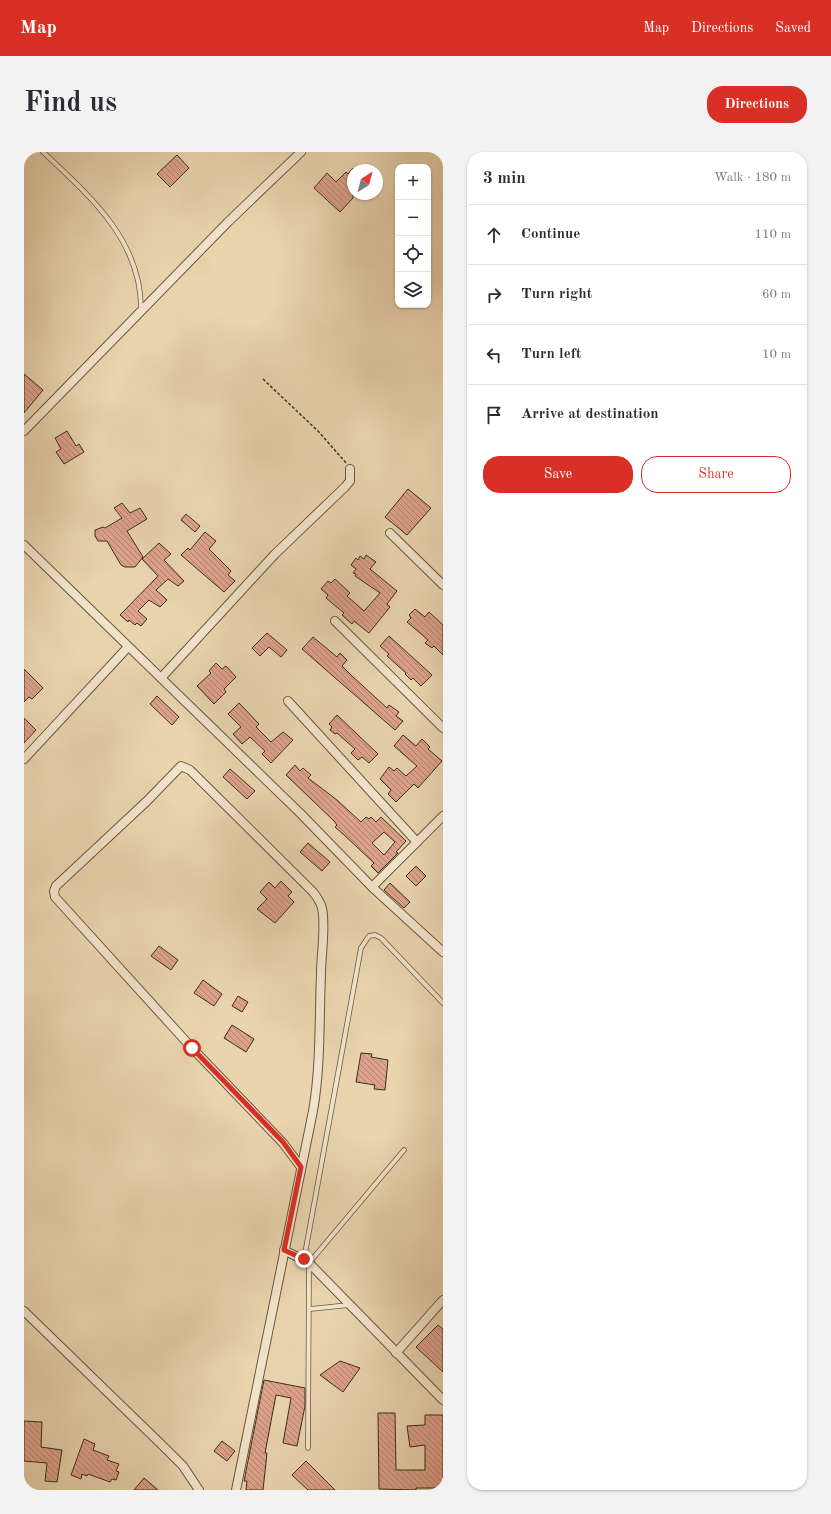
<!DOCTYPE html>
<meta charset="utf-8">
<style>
body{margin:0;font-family:"Old Standard TT",serif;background:#f2f2f3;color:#2b2b33}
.controls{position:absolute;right:12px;top:12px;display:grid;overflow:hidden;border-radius:8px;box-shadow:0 1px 3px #0004}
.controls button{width:36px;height:36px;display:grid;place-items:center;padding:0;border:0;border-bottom:1px solid #e1e1e2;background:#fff;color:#2b2b33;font:20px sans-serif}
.compass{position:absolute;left:323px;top:12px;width:36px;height:36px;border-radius:50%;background:#fff;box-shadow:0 1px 3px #0004;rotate:36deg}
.stop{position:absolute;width:12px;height:12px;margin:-9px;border:3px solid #d93025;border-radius:50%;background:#fff}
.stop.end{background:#d93025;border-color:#fff;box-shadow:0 1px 4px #0008}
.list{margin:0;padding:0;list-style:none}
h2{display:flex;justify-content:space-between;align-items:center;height:52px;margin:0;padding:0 16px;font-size:17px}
h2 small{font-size:13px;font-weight:400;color:#7c7c81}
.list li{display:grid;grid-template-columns:26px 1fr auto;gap:12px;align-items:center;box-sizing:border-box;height:60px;padding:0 16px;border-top:1px solid #e1e1e2}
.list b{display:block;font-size:15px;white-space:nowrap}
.list em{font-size:13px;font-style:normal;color:#7c7c81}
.actions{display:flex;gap:8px;padding:12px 16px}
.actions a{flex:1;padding:9px 0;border:1px solid #d93025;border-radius:16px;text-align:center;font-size:14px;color:#d93025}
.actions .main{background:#d93025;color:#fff}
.icon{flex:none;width:22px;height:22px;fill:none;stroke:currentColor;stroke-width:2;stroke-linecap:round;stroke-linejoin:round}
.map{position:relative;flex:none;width:419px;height:1338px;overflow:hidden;border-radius:16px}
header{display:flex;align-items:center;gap:24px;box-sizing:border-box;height:56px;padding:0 20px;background:#d93025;color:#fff}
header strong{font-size:19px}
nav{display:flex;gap:22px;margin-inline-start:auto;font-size:14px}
.intro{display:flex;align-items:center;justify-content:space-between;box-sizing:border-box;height:96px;padding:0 24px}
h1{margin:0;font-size:28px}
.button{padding:10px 18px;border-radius:16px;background:#d93025;color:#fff;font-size:14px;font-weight:700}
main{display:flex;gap:24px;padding:0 24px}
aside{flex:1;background:#fff;border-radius:16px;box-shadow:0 1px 3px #0004}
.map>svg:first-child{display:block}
.building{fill:url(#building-back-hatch);stroke:#3e2e1a;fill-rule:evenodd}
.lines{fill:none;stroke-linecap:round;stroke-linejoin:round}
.service-casing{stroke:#69583f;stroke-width:5.5}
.minor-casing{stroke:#69583f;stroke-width:10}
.path{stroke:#3e2e1a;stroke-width:1.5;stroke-dasharray:3 2;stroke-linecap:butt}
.service{stroke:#f1e3ca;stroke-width:4}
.minor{stroke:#f1e3ca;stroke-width:8}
.route{stroke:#d93025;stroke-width:5}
</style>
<header>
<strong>Map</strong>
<nav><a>Map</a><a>Directions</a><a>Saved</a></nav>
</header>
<div class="intro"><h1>Find us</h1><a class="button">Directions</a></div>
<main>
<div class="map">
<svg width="419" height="1338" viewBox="0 0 419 1338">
<defs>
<pattern id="building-back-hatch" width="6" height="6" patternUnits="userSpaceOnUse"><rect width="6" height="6" fill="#dda28b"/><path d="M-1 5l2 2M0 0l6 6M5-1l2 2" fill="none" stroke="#b58471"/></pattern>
</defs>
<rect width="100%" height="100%" fill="#e9d4ae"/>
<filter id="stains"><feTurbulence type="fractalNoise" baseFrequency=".005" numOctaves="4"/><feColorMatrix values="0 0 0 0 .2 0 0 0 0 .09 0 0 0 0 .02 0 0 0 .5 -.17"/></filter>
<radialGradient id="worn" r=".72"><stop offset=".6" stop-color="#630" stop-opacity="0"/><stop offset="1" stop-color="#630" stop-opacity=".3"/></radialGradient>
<g class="building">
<polygon points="153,3 165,16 146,35 133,22"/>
<polygon points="329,16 329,46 316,60 290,36 303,21 312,30 322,20 324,22"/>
<polygon points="0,222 19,238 0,261"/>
<polygon points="43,279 52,294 55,292 60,300 40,312 32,300 37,297 31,286"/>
<polygon points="384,337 407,356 383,383 361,365"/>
<polygon points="98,351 106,361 116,356 123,367 103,379 119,405 111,415 101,415 97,413 83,389 74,389 71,384 71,378 79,375 81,376 98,366 90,356"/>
<polygon points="162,362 176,374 171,380 157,368"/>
<polygon points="181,380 192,389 185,397 207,419 204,423 211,429 200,440 157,403 164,396 166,398"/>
<polygon points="135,391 147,402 140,408 160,429 154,434 144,427 132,438 143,448 136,455 125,448 114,459 123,467 117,474 113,471 111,473 105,468 104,470 96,463 134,424 118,407"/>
<polygon points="342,403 352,410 346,417 373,439 363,452 366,455 345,481 330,469 328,472 318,463 320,461 302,446 304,443 297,437 304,429 307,431 311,427 326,441 323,444 340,459 356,441 331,424 332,422 329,421 332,417 327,413 332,406 334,408 336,404 340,407"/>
<polygon points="391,457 401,465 405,460 419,473 419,503 410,494 408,496 401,491 404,488 383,470 387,466 385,463"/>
<polygon points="243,481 263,498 257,505 245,495 236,504 228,496"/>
<polygon points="365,484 408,523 397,534 389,526 387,528 381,522 382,521 363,504 365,502 356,494"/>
<polygon points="289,485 313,505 316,501 323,508 318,514 328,524 363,556 365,553 375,560 372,564 379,569 371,578 278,497"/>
<polygon points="192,511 198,517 202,514 212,525 200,537 202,540 190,552 173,534 187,521 185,519"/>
<polygon points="0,517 19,536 8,547 5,545 0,550"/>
<polygon points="133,544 155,565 148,573 126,552"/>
<polygon points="215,551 235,572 232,575 247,590 259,580 269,588 247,611 238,602 241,599 226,585 218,592 209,582 217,575 204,562"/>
<polygon points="313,563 354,602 345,611 338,605 334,608 327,601 331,597 313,581 311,582 306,578 308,575 305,572"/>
<polygon points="0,566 12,578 0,591"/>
<polygon points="379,583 392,594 398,587 406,595 404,597 418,609 394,636 390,632 372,650 364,642 367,638 356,627 365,615 370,619 373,616 382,624 393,614 370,594"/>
<path d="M271,613L276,619L279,616L287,623L284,626L313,648L337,670L342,665L345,667L347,665L352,670L357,665L382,689L372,700L374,701L354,721L347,714L350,711L319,682L311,675L313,673L310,669L262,623ZM360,680L371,690L360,703L348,691Z"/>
<polygon points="206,617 231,639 223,647 199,625"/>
<polygon points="284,691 306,710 298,719 276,700"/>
<polygon points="392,714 402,724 392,734 382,724"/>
<polygon points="257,729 268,740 264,744 270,750 251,771 233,757 243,747 236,740 245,730 251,736"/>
<polygon points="366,731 386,750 380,756 360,738"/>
<polygon points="135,794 154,808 147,818 127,804"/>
<polygon points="179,828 198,842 190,854 170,841"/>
<polygon points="214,844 224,850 218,860 208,854"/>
<polygon points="208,873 230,887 222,900 200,886"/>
<polygon points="337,901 348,902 347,905 364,908 361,938 350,937 351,933 332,930"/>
<polygon points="414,1173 419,1177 419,1220 392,1195"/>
<polygon points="316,1209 336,1216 319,1240 296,1223"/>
<polygon points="240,1228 281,1236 281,1254 273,1294 259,1291 267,1246 252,1243 241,1301 243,1301 239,1338 222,1338 223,1329 220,1329"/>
<polygon points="354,1261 371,1261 372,1318 401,1318 401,1293 386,1295 383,1274 401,1273 401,1263 419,1263 419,1336 392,1336 392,1338 355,1337"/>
<polygon points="0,1269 18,1270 17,1295 38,1298 33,1330 21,1329 23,1311 0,1309"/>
<polygon points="60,1287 71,1292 69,1298 85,1304 83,1308 95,1312 92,1319 95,1320 92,1328 88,1327 86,1330 64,1322 63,1324 58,1322 57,1327 47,1323"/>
<polygon points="198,1289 211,1299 203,1309 190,1299"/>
<polygon points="282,1309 311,1338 284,1338 268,1323"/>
<polygon points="120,1326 134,1338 110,1338"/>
</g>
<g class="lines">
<g class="service-casing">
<g id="service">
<path d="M19,0C65,43 118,89 117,158"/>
<polyline points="280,1107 337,796 345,784 351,783 357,786 419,851"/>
<polyline points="286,1157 325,1153"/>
<polyline points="284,1296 285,1111 380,998"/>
</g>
</g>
<g class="minor-casing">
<g id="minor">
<polyline points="0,279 204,70 277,0"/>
<polyline points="366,381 419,433"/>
<polyline points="0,393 276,661 348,735 419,664"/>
<polyline points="311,469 419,576"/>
<polyline points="137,526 251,402 321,335 326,329 326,317"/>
<polyline points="264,549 393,690"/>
<polyline points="0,607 104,495"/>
<polyline points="348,735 419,800"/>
<polyline points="260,1098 285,1111 419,1248"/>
<polyline points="0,1159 142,1297 159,1314 175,1338"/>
<polyline points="372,1201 419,1148"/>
<path d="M212,1338L289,959C297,913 295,869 297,822C297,802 302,775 298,756C296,749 293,745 289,740L166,618L157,614L123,649L32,734L30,739L31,745L168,896L259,991L277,1015"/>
</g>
</g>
<polyline class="path" points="239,227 295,280 322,311"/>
<use href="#service" class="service"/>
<use href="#minor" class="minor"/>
</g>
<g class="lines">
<polyline class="route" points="168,896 259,990 277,1015 260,1098 280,1107"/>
</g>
<rect width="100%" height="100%" filter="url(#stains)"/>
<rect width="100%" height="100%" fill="url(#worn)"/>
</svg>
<div class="controls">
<button>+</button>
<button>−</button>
<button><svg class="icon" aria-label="locate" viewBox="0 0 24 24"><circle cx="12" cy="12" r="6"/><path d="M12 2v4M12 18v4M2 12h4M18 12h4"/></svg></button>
<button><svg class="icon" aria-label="layers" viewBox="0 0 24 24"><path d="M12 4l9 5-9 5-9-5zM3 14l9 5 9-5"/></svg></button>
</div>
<svg class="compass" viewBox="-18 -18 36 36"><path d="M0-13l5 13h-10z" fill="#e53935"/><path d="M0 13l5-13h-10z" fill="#7c7c81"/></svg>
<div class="stop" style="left:168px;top:896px"></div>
<div class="stop end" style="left:280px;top:1107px"></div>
</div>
<aside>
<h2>3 min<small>Walk · 180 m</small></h2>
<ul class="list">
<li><svg class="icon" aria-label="ahead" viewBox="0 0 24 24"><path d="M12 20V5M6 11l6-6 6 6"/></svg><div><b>Continue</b></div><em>110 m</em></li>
<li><svg class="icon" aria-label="right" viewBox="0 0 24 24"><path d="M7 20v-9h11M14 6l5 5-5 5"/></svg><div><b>Turn right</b></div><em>60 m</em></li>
<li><svg class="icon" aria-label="left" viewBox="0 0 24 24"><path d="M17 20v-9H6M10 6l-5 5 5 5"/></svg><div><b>Turn left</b></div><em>10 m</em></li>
<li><svg class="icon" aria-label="arrive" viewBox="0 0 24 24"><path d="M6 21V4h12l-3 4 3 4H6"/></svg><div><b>Arrive at destination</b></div></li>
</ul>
<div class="actions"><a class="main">Save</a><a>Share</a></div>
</aside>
</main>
